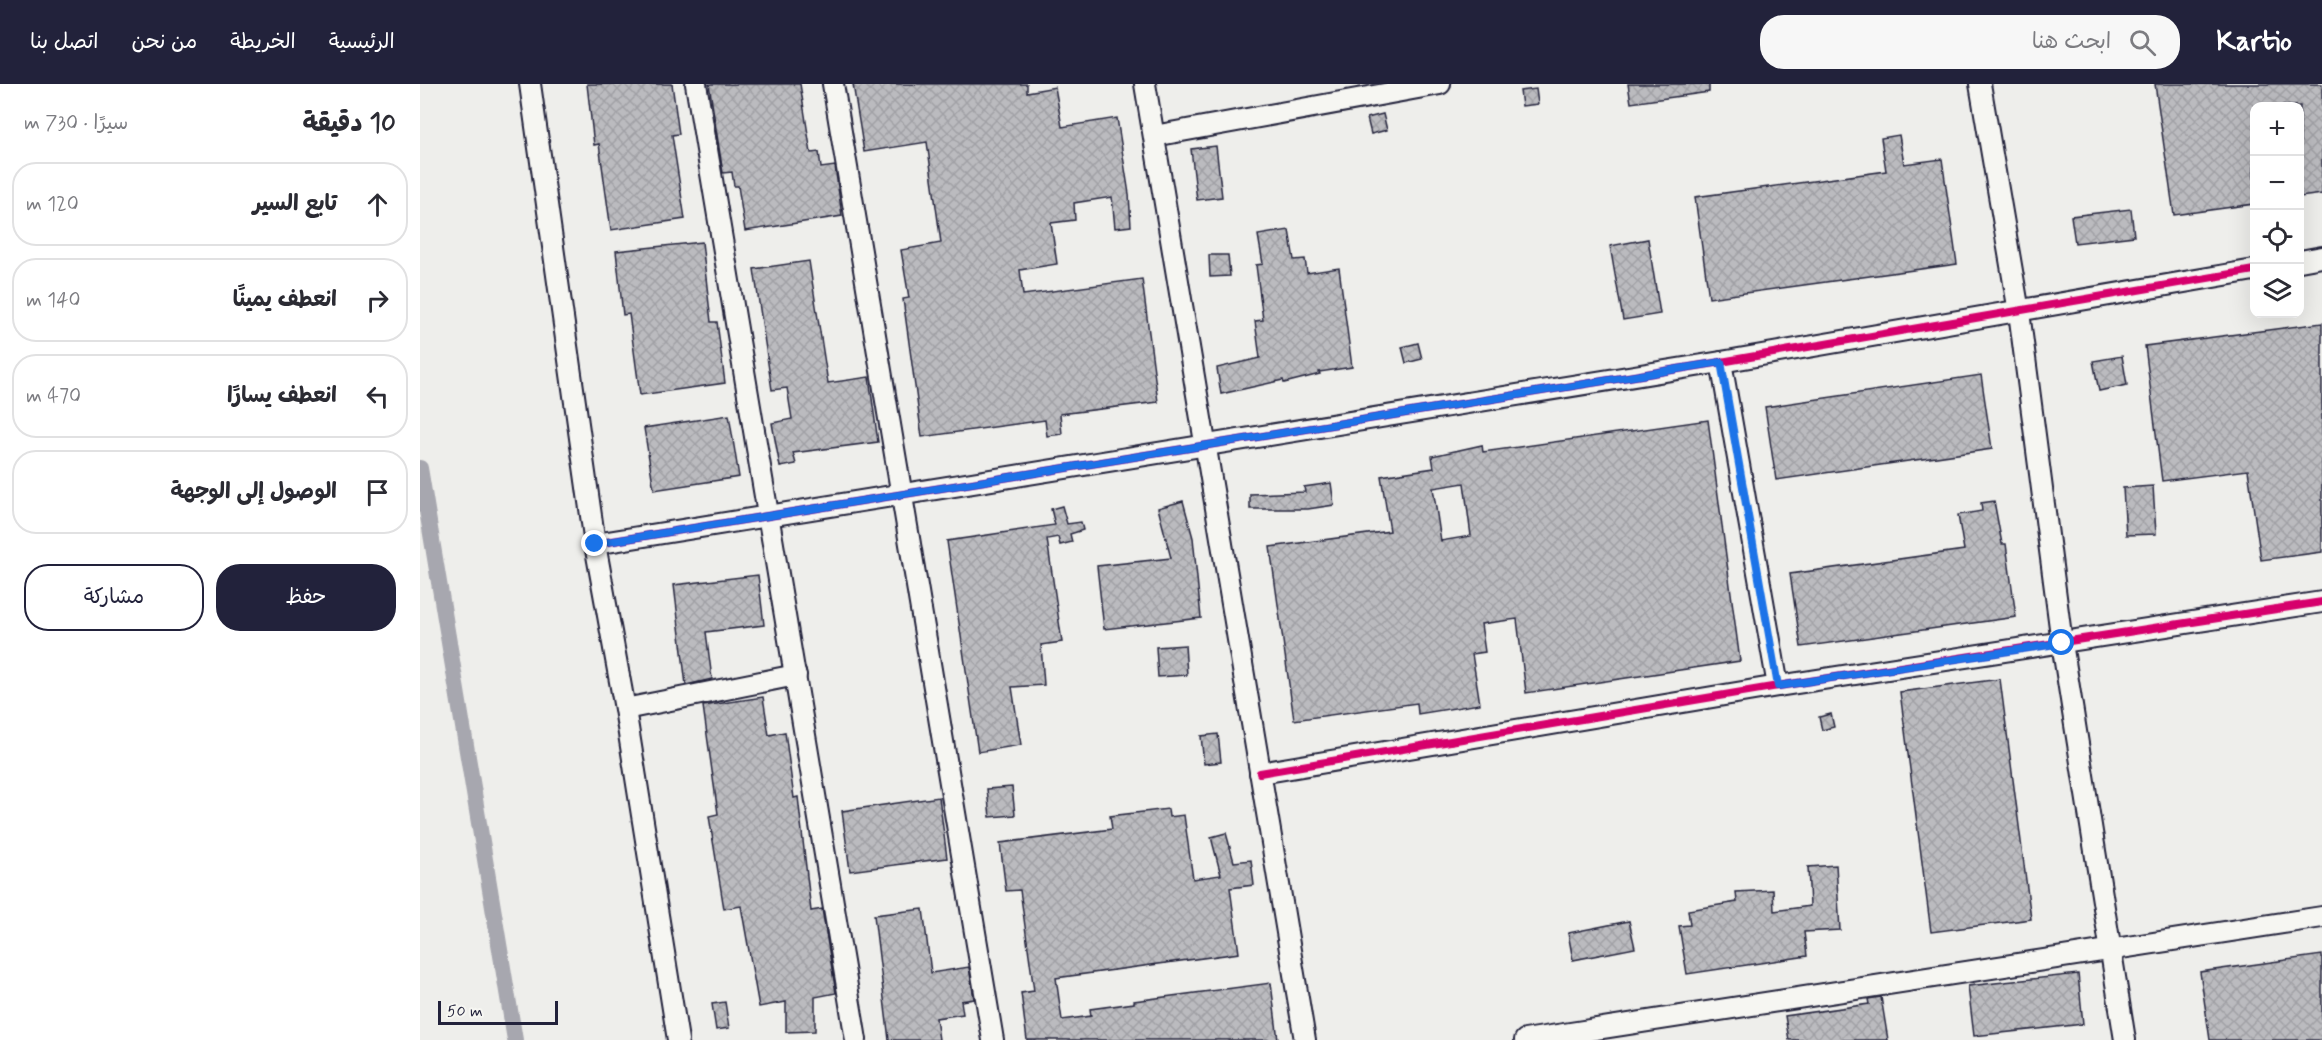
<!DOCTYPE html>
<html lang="ar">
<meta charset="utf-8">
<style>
body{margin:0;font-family:Mynerve,"Playpen Sans Arabic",sans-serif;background:#f7f7f7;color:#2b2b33;direction:rtl}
.controls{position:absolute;right:18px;top:18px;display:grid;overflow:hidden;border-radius:12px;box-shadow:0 6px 24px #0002}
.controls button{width:54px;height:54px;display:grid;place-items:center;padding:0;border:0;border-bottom:2px solid #e1e1e2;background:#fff;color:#2b2b33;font:30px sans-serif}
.scale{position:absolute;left:18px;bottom:15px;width:120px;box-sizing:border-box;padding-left:6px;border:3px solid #22223b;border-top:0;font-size:16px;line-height:21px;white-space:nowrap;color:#22223b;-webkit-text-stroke:4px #f6f6f2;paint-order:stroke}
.stop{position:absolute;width:18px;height:18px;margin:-14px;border:4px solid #1a73e8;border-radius:50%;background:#fff}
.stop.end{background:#1a73e8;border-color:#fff;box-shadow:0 2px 6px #0008}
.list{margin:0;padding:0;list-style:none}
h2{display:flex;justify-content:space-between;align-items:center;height:78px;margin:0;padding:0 24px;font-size:26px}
h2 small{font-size:20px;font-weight:400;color:#7c7c81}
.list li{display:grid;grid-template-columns:39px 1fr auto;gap:18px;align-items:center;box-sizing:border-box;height:84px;margin:0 12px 12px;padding:0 12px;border:2px solid #e1e1e2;border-radius:24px}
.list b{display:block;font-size:22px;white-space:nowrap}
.list em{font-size:20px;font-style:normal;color:#7c7c81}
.actions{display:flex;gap:12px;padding:18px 24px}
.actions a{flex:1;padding:14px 0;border:2px solid #22223b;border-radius:24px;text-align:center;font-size:21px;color:#22223b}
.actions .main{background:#22223b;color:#fff}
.icon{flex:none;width:33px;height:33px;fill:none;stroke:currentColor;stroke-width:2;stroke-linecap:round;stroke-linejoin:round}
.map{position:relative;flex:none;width:1902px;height:956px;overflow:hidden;direction:ltr}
header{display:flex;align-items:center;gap:36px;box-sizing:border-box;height:84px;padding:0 30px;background:#22223b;color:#fff}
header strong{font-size:28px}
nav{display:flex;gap:33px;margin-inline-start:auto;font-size:21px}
.search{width:420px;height:54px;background:#f7f7f7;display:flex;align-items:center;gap:15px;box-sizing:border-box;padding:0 21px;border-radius:24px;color:#7c7c81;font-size:22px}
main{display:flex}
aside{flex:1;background:#fff}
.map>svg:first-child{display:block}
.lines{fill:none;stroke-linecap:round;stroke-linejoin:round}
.canal{stroke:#a7a7af;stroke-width:16}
.building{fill:url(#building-cross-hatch);stroke:#22223b;stroke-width:1.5;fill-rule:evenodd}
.minor-casing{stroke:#22223b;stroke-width:24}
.minor{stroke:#f6f6f2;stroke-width:20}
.cycleway-casing{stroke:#f6f6f2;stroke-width:11}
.cycleway{stroke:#d6006c;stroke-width:8}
.route{stroke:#1a73e8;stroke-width:8}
</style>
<header>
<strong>Kartio</strong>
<div class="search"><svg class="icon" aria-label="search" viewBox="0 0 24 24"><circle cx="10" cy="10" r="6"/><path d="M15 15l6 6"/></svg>ابحث هنا</div>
<nav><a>الرئيسية</a><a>الخريطة</a><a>من نحن</a><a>اتصل بنا</a></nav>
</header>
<main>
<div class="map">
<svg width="1902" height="956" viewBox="0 0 1902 956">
<defs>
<pattern id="building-cross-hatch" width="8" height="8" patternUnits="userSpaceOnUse" patternTransform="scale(1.5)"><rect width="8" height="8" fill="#bbbbbf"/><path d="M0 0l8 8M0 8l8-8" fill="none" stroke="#a0a0a5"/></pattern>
</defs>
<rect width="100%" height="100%" fill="#eeeeeb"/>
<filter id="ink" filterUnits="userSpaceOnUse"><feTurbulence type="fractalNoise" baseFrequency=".0167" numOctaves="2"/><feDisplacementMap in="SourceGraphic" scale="12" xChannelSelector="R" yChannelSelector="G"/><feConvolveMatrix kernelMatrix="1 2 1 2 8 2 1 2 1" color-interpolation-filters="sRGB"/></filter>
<g filter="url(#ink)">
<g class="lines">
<polyline class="canal" points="0,384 95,956"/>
</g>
<g class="building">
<polygon points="167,0 252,0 259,50 252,51 265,135 191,146 179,60 174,61"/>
<polygon points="289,0 380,0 391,69 399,68 401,84 415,82 422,132 325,147 318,102 314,102 312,88 303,89"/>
<polygon points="433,0 607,0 607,8 635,3 642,43 697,34 709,110 711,142 695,144 692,113 654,119 655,136 631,139 637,180 600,186 603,211 722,195 738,318 640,330 642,350 627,352 625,336 502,353 483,215 489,214 481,166 521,159 507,58 444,68"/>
<polygon points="1208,0 1289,0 1289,8 1211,19"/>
<polygon points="1735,0 1902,0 1902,110 1880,113 1880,22 1834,22 1834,120 1754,131"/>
<polygon points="1116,5 1118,20 1102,22 1100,7"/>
<polygon points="963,30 967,46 951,50 947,34"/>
<polygon points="1479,51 1484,80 1522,75 1537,180 1289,214 1275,113 1466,87 1461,54"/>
<polygon points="796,62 802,113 777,116 771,65"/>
<polygon points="1711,125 1714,152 1655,159 1651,132"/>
<polygon points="869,146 874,176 885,175 887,189 919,184 932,283 899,288 900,290 864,299 863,296 801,310 797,284 840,274 835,237 843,236 836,181 843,180 838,151"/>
<polygon points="1228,155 1240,230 1203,236 1190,162"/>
<polygon points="282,158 291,238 297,238 305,299 220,311 209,230 203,231 196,167"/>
<polygon points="789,171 808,171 810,192 790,193"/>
<polygon points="389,177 408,299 449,293 458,358 373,369 376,380 360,383 352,339 372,335 367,304 352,306 334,185"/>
<polygon points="1902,239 1902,468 1841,476 1828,386 1742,397 1725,262"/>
<polygon points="998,259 1002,275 986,279 982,263"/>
<polygon points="1702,272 1707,301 1679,307 1673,277"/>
<polygon points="1561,291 1572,365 1356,396 1345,323"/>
<polygon points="309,331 319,393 234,406 224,344"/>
<path d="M1288,336L1320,577L1106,609L1097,535L1061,540L1065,568L1052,570L1060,620L998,630L997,619L874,636L850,463L970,447L961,392L1014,384L1012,372L1062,361L1063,368ZM1044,399L1051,452L1021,457L1013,404Z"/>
<polygon points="911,399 914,421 888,425 830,425 830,410 885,408 884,403"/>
<polygon points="1733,402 1736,450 1706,451 1703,404"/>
<polygon points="763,417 773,454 781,534 684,545 677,482 751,474 738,424"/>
<polygon points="1574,417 1582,460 1586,460 1596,533 1381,563 1370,490 1544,466 1538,431 1562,427 1561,419"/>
<polygon points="642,422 647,440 661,438 663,446 650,450 652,458 640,461 638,453 627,455 642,558 621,561 624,601 592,603 601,661 558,668 527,457 635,441 631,425"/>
<polygon points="338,491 344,541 286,548 292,595 266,601 254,501"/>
<polygon points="765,561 767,591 738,593 736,563"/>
<polygon points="1580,595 1611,835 1511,848 1480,608"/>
<polygon points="343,613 349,651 365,648 374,714 378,713 391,827 402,825 416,909 395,913 395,947 366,948 366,918 339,923 321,822 304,825 289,732 298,730 283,622"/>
<polygon points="1411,630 1414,643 1402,646 1399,633"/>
<polygon points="798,650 801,678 784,680 781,652"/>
<polygon points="592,703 595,731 570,733 567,705"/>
<polygon points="519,713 527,774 430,787 422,727"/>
<polygon points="748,725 749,733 764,731 773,795 801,791 791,753 806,749 814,778 831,776 834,801 810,804 819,869 636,894 642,936 671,932 670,925 714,919 714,917 851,899 858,956 607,956 601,909 614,907 600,806 586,807 580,759 692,745 690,732"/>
<polygon points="1416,781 1420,846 1384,848 1387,872 1267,890 1259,842 1270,841 1268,826 1317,818 1316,808 1353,806 1354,827 1390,822 1388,783"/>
<polygon points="503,825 511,889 549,883 554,915 541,917 543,930 516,934 519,956 469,956 454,831"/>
<polygon points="1209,837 1215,864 1153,876 1148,849"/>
<polygon points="1902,871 1902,956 1790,956 1780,888"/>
<polygon points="1658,890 1663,940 1554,952 1548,902"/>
<polygon points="1461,913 1468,956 1369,956 1365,932 1449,920 1448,915"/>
<polygon points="305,918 309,944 296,946 292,920"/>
</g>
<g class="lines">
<g class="minor-casing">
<g id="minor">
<polyline points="110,0 175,460 205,625 258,956"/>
<polyline points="276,0 436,956"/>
<polyline points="413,0 573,956"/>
<polyline points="725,0 885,956"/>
<polyline points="1560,0 1599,228 1642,559 1705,956"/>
<polyline points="734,52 1020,0"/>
<polyline points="1880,177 1902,173"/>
<polyline points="1301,278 1358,602"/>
<polyline points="175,460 1301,278 1834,186"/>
<polyline points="205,625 376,591"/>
<polyline points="840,689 1358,602 1902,518"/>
<polyline points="1105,956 1902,833"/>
</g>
</g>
<use href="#minor" class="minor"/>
<g class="cycleway-casing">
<g id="cycleway">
<polyline points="175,460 1301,278 1834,186"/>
<polyline points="840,689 1358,602 1902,518"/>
</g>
</g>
<use href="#cycleway" class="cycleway"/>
</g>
</g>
<g class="lines" filter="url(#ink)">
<polyline class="route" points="175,460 1301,278 1358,602 1642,559"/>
</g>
</svg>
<div class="controls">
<button>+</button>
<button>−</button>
<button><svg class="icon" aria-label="locate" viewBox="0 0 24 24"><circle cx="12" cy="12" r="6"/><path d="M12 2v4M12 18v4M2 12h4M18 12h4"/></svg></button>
<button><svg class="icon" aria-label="layers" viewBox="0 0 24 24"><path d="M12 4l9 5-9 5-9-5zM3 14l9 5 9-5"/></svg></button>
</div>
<div class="scale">50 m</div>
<div class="stop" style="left:1642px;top:559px"></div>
<div class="stop end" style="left:175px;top:460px"></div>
</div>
<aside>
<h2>10 دقيقة<small>سيرًا · 730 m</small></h2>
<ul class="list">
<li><svg class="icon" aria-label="ahead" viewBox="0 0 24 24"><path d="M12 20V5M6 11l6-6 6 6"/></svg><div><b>تابع السير</b></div><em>120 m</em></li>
<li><svg class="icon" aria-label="right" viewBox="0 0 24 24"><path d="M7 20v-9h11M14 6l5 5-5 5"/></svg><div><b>انعطف يمينًا</b></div><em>140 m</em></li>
<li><svg class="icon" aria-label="left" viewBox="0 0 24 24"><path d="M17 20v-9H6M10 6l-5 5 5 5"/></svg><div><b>انعطف يسارًا</b></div><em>470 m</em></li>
<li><svg class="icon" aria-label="arrive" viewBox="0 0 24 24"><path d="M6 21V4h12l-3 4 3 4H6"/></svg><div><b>الوصول إلى الوجهة</b></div></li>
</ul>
<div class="actions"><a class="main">حفظ</a><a>مشاركة</a></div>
</aside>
</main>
